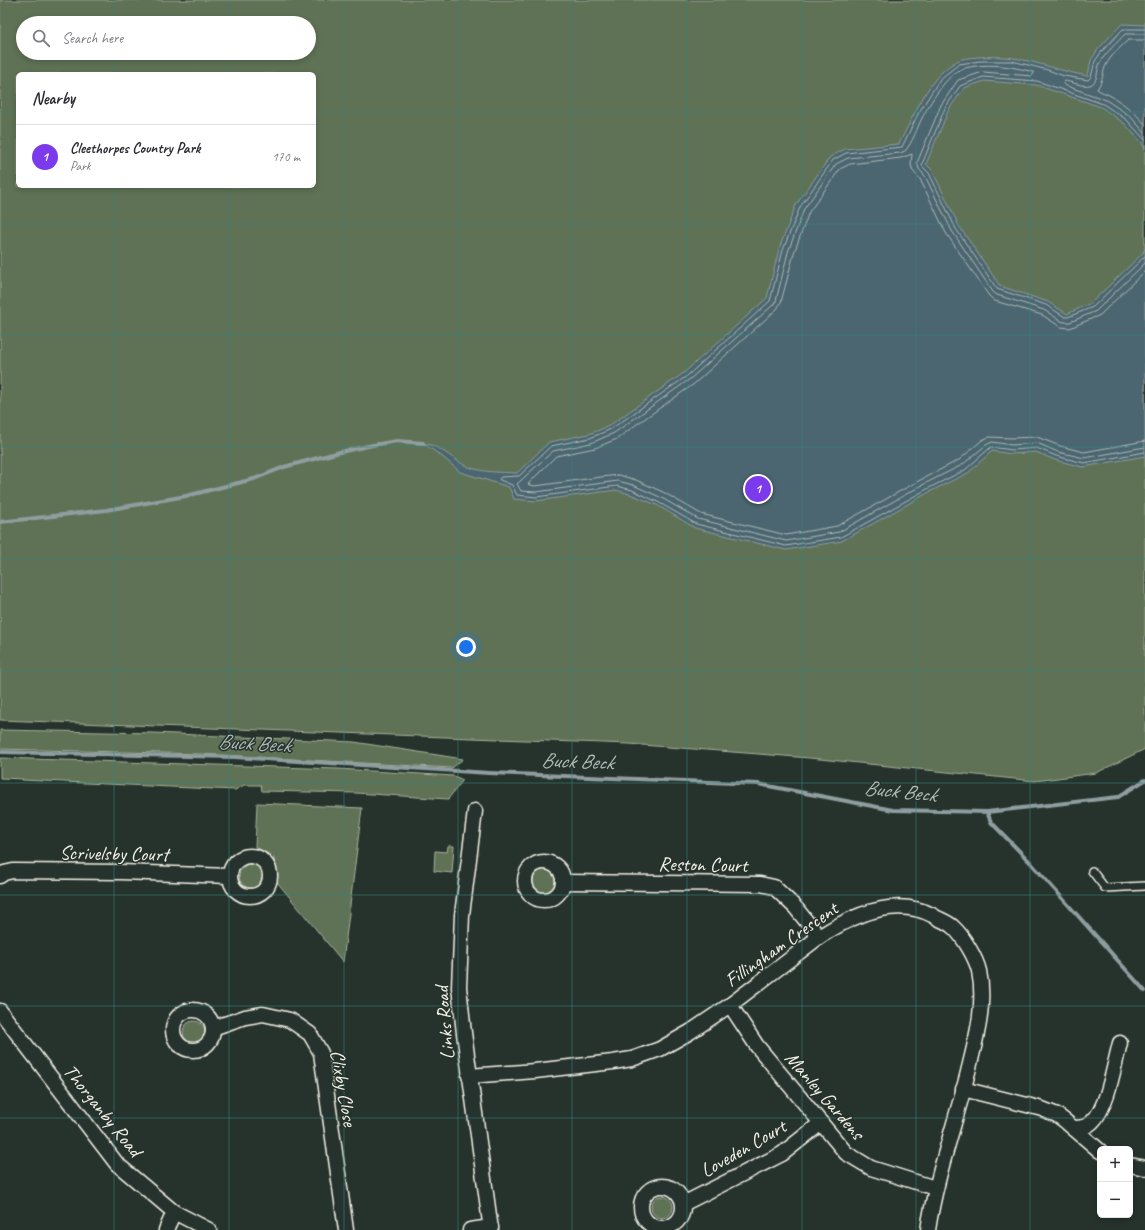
<!DOCTYPE html>
<meta charset="utf-8">
<style>
body{margin:0;font-family:Caveat,sans-serif;background:#f2f2f3;color:#2b2b33}
.controls{position:absolute;right:12px;bottom:12px;display:grid;overflow:hidden;border-radius:6px;box-shadow:0 2px 6px #0003}
.controls button{width:36px;height:36px;display:grid;place-items:center;padding:0;border:0;border-bottom:1px solid #e1e1e2;background:#fff;color:#2b2b33;font:20px sans-serif}
.you{position:absolute;left:466px;top:647px;width:14px;height:14px;margin:-10px;border:3px solid #fff;border-radius:50%;background:#1a73e8;box-shadow:0 0 0 6px #1a73e833}
.badge{display:grid;place-items:center;width:26px;height:26px;border-radius:50%;background:#7c3aed;color:#fff;font-size:13px;font-weight:700}
.pin{position:absolute;translate:-50% -50%;border:2px solid #fff;box-shadow:0 1px 4px #0006}
.list{margin:0;padding:0;list-style:none}
h2{display:flex;justify-content:space-between;align-items:center;height:52px;margin:0;padding:0 16px;font-size:17px}
h2 small{font-size:13px;font-weight:400;color:#7c7c81}
.list li{display:grid;grid-template-columns:26px 1fr auto;gap:12px;align-items:center;box-sizing:border-box;height:64px;padding:0 16px;border-top:1px solid #e1e1e2}
.list b{display:block;font-size:15px;white-space:nowrap}
.list p{margin:0;font-size:13px;white-space:nowrap;color:#7c7c81}
.list em{font-size:13px;font-style:normal;color:#7c7c81}
.icon{flex:none;width:22px;height:22px;fill:none;stroke:currentColor;stroke-width:2;stroke-linecap:round;stroke-linejoin:round}
.map{position:relative;flex:none;width:1145px;height:1230px;overflow:hidden}
.search{position:absolute;background:#fff;box-shadow:0 2px 6px #0003;left:16px;top:16px;width:300px;height:44px;display:flex;align-items:center;gap:10px;box-sizing:border-box;padding:0 14px;border-radius:22px;color:#7c7c81;font-size:15px}
.panel{position:absolute;background:#fff;box-shadow:0 2px 6px #0003;left:16px;top:72px;width:300px;height:116px;border-radius:6px}
.map>svg:first-child{display:block}
.green{fill:#5f7255;stroke:#aab29e;fill-rule:evenodd}
.water{fill:#4b6670;stroke:#8f9ea0}
.lines{fill:none;stroke-linecap:round;stroke-linejoin:round}
.shore{stroke:#b0b9b8;stroke-width:1}
.stream{stroke:#8f9ea0;stroke-width:4}
.lane-casing{stroke:#f4f1e8;stroke-width:10}
.street-casing{stroke:#f4f1e8;stroke-width:17}
.lane{stroke:#26332d;stroke-width:7}
.street{stroke:#26332d;stroke-width:14}
.grid{fill:none;stroke:#318880;stroke-width:1;stroke-opacity:0.55}
.labels{text-anchor:middle;stroke-width:3;stroke-linejoin:round;paint-order:stroke}
.street-label{font-size:20px;fill:#f4f1e8;stroke:#26332d}
.water-label{font-size:21px;font-style:italic;fill:#b0b9b8;stroke:#26332d}
</style>
<div class="map">
<svg width="1145" height="1230" viewBox="0 0 1145 1230">
<rect width="100%" height="100%" fill="#26332d"/>
<filter id="ink" filterUnits="userSpaceOnUse"><feTurbulence type="fractalNoise" baseFrequency=".025" numOctaves="2"/><feDisplacementMap in="SourceGraphic" scale="8" xChannelSelector="R" yChannelSelector="G"/><feConvolveMatrix kernelMatrix="1 2 1 2 8 2 1 2 1" color-interpolation-filters="sRGB"/></filter>
<g filter="url(#ink)">
<g class="green">
<path d="M0,0H1145V749L1096,773L1035,781L810,758L629,744L0,720ZM23,23H309V53H23ZM18,74H314V186H18Z"/>
<polygon points="0,730 153,733 354,742 463,759 452,768 202,754 0,749"/>
<polygon points="0,758 338,769 454,776 463,780 448,799 356,793 262,791 261,785 244,785 235,790 22,780 23,779 0,778"/>
<polygon points="257,803 362,808 343,962 277,882 276,867 273,856 255,847"/>
<polygon points="448,846 454,846 452,873 434,871 435,851 447,852"/>
<circle cx="251" cy="876" r="12"/>
<circle cx="543" cy="881" r="13"/>
<circle cx="194" cy="1032" r="11"/>
<circle cx="662" cy="1207" r="11"/>
</g>
<path class="water" d="M1122,24L1145,25V149L1142,143L1124,123L1101,107L1036,85L984,81L964,88L949,109L926,164L932,170L959,226L1000,286L1048,302L1067,314L1091,303L1143,253L1145,248V456L1083,467L1055,460L1036,452L1012,454L992,451L968,473L931,491L842,541L786,550L695,528L657,505L630,494L616,490L536,501L514,499L509,487L460,472L444,458L423,443C440,446 450,457 464,465C481,473 499,472 517,473L549,442L589,434L609,426L685,372L767,298L779,249L796,205L830,157L845,149L899,144C911,121 921,97 937,77C940,73 954,62 959,60C970,56 1001,56 1013,58C1039,62 1062,72 1088,76L1091,60L1099,48Z"/>
<g class="lines">
<g class="shore">
<polyline points="1145,29 1123,29 1102,51 1095,61 1091,77 1088,80 1064,76 1048,70 1012,61 980,61 959,64 940,79 918,114 902,147 846,153 833,160 800,207 783,250 770,301 687,376 611,429 590,438 551,446 519,476 501,477 499,479 500,480 512,485 517,495 536,497 617,486 632,490 658,502 696,524 786,546 841,537 929,488 965,470 991,447 1012,450 1037,448 1056,456 1084,463 1145,452"/>
<path d="M1145,34H1125C1117,43 1106,52 1100,63C1096,70 1099,82 1090,85C1083,87 1072,82 1065,81L1063,83L1064,85L1106,100L1130,116L1145,133"/>
<path d="M1145,40H1128C1120,48 1111,55 1106,65C1102,73 1104,79 1097,89C1100,92 1106,93 1111,96C1124,104 1135,112 1145,124"/>
<polyline points="1145,140 1127,120 1103,104 1037,81 983,77 960,86 945,108 922,164 923,167 929,173 956,229 997,289 1046,305 1065,317 1068,317 1093,307 1145,256"/>
<path d="M1145,263L1096,311L1070,322H1063L1044,310L997,295L993,292L952,231L925,176L919,169L917,163L941,105L958,80L983,72L1032,76L1034,73L1033,72C1012,66 984,62 962,69C948,73 929,104 922,118C917,128 913,142 905,151L900,153L848,158L836,164L804,209L788,252L776,301L773,305L690,379L614,433L591,443L553,451L517,484L521,491L536,492L618,481L633,485L660,497L698,519L786,541L839,532L926,483L962,465L986,445L992,442L1012,445L1037,443L1058,452L1084,458L1145,447"/>
<polyline points="1145,271 1100,315 1070,328 1061,327 1042,315 995,301 989,296 946,233 920,179 913,171 911,165 912,154 901,158 850,164 840,169 809,212 794,253 781,302 777,309 694,384 637,424 617,439 595,448 556,456 528,484 530,485 535,486 601,477 619,475 636,480 663,492 701,514 786,535 837,526 924,478 959,460 982,440 989,437 1012,438 1037,437 1060,446 1084,452 1145,441"/>
</g>
<g class="stream">
<polyline points="0,522 106,510 186,496 254,479 284,467 340,452 373,445 397,441 423,443"/>
<polyline points="0,752 235,757 489,773 758,784 893,810 987,812 1118,797 1145,780"/>
<polyline points="987,812 991,822 1030,862 1145,991"/>
</g>
<g class="lane-casing">
<polyline id="lane" points="1092,871 1105,888 1145,886"/>
</g>
<g class="street-casing">
<g id="street">
<polyline points="475,811 462,915 459,987 464,1033 491,1230"/>
<circle cx="250" cy="876" r="20"/>
<circle cx="544" cy="881" r="19"/>
<polyline points="0,876 4,873 13,871 121,872 229,876"/>
<polyline points="564,882 760,884 774,887 795,907 819,937"/>
<polyline points="730,1005 757,1046 846,1153 871,1168 935,1188"/>
<circle cx="193" cy="1030" r="20"/>
<polyline points="0,1011 117,1164 174,1212 209,1230"/>
<polyline points="213,1028 245,1017 263,1014 290,1020 310,1034 321,1053 346,1230"/>
<path d="M469,1076L535,1071L613,1062L632,1059L660,1049L690,1032L730,1005L819,937C851,916 895,896 932,915C938,919 948,922 953,927C963,936 976,958 979,971C986,1005 976,1039 968,1072C955,1125 936,1176 928,1230"/>
<polyline points="963,1089 1027,1105 1042,1109 1057,1115 1065,1121 1100,1151"/>
<path d="M1074,1128C1081,1128 1087,1127 1092,1122C1108,1107 1114,1065 1120,1043"/>
<polyline points="1130,1165 1145,1168"/>
<circle cx="662" cy="1207" r="21"/>
<polyline points="683,1204 782,1154 821,1123"/>
<polyline points="166,1230 174,1212"/>
<polyline points="470,1230 491,1227"/>
</g>
</g>
<use href="#lane" class="lane"/>
<use href="#street" class="street"/>
</g>
</g>
<path class="grid" d="M114,0V23M229,0V23M344,0V1230M458,0V1230M572,0V1230M687,0V1230M802,0V1230M916,0V1230M1030,0V1230M114,53V74M229,53V74M0,112H18M314,112H1145M114,186V1230M229,186V1230M0,224H1145M0,335H1145M0,447H1145M0,559H1145M0,671H1145M0,783H1145M0,895H1145M0,1006H1145M0,1118H1145"/>
<g class="labels">
<g class="street-label">
<text transform="translate(114 853) rotate(1)" y="7">Scrivelsby Court</text>
<text transform="translate(703 864) rotate(1)" y="7">Reston Court</text>
<text transform="translate(781 944) rotate(-35)" y="7">Fillingham Crescent</text>
<text transform="translate(444 1023) rotate(-95)" y="7">Links Road</text>
<text transform="translate(344 1088) rotate(80)" y="7">Clixby Close</text>
<text transform="translate(825 1095) rotate(49)" y="7">Manley Gardens</text>
<text transform="translate(103 1110) rotate(51)" y="7">Thorganby Road</text>
<text transform="translate(743 1148) rotate(-30)" y="7">Loveden Court</text>
</g>
<g class="water-label">
<text transform="translate(254 743) rotate(3)" y="7">Buck Beck</text>
<text transform="translate(577 761) rotate(2)" y="7">Buck Beck</text>
<text transform="translate(900 791) rotate(6)" y="7">Buck Beck</text>
</g>
</g>
</svg>
<div class="controls">
<button>+</button>
<button>−</button>
</div>
<div class="you"></div>
<div class="pin badge" style="left:758px;top:489px">1</div>
<div class="search"><svg class="icon" aria-label="search" viewBox="0 0 24 24"><circle cx="10" cy="10" r="6"/><path d="M15 15l6 6"/></svg>Search here</div>
<section class="panel">
<h2>Nearby<small></small></h2>
<ul class="list">
<li><span class="badge">1</span><div><b>Cleethorpes Country Park</b><p>Park</p></div><em>170 m</em></li>
</ul>
</section>
</div>
